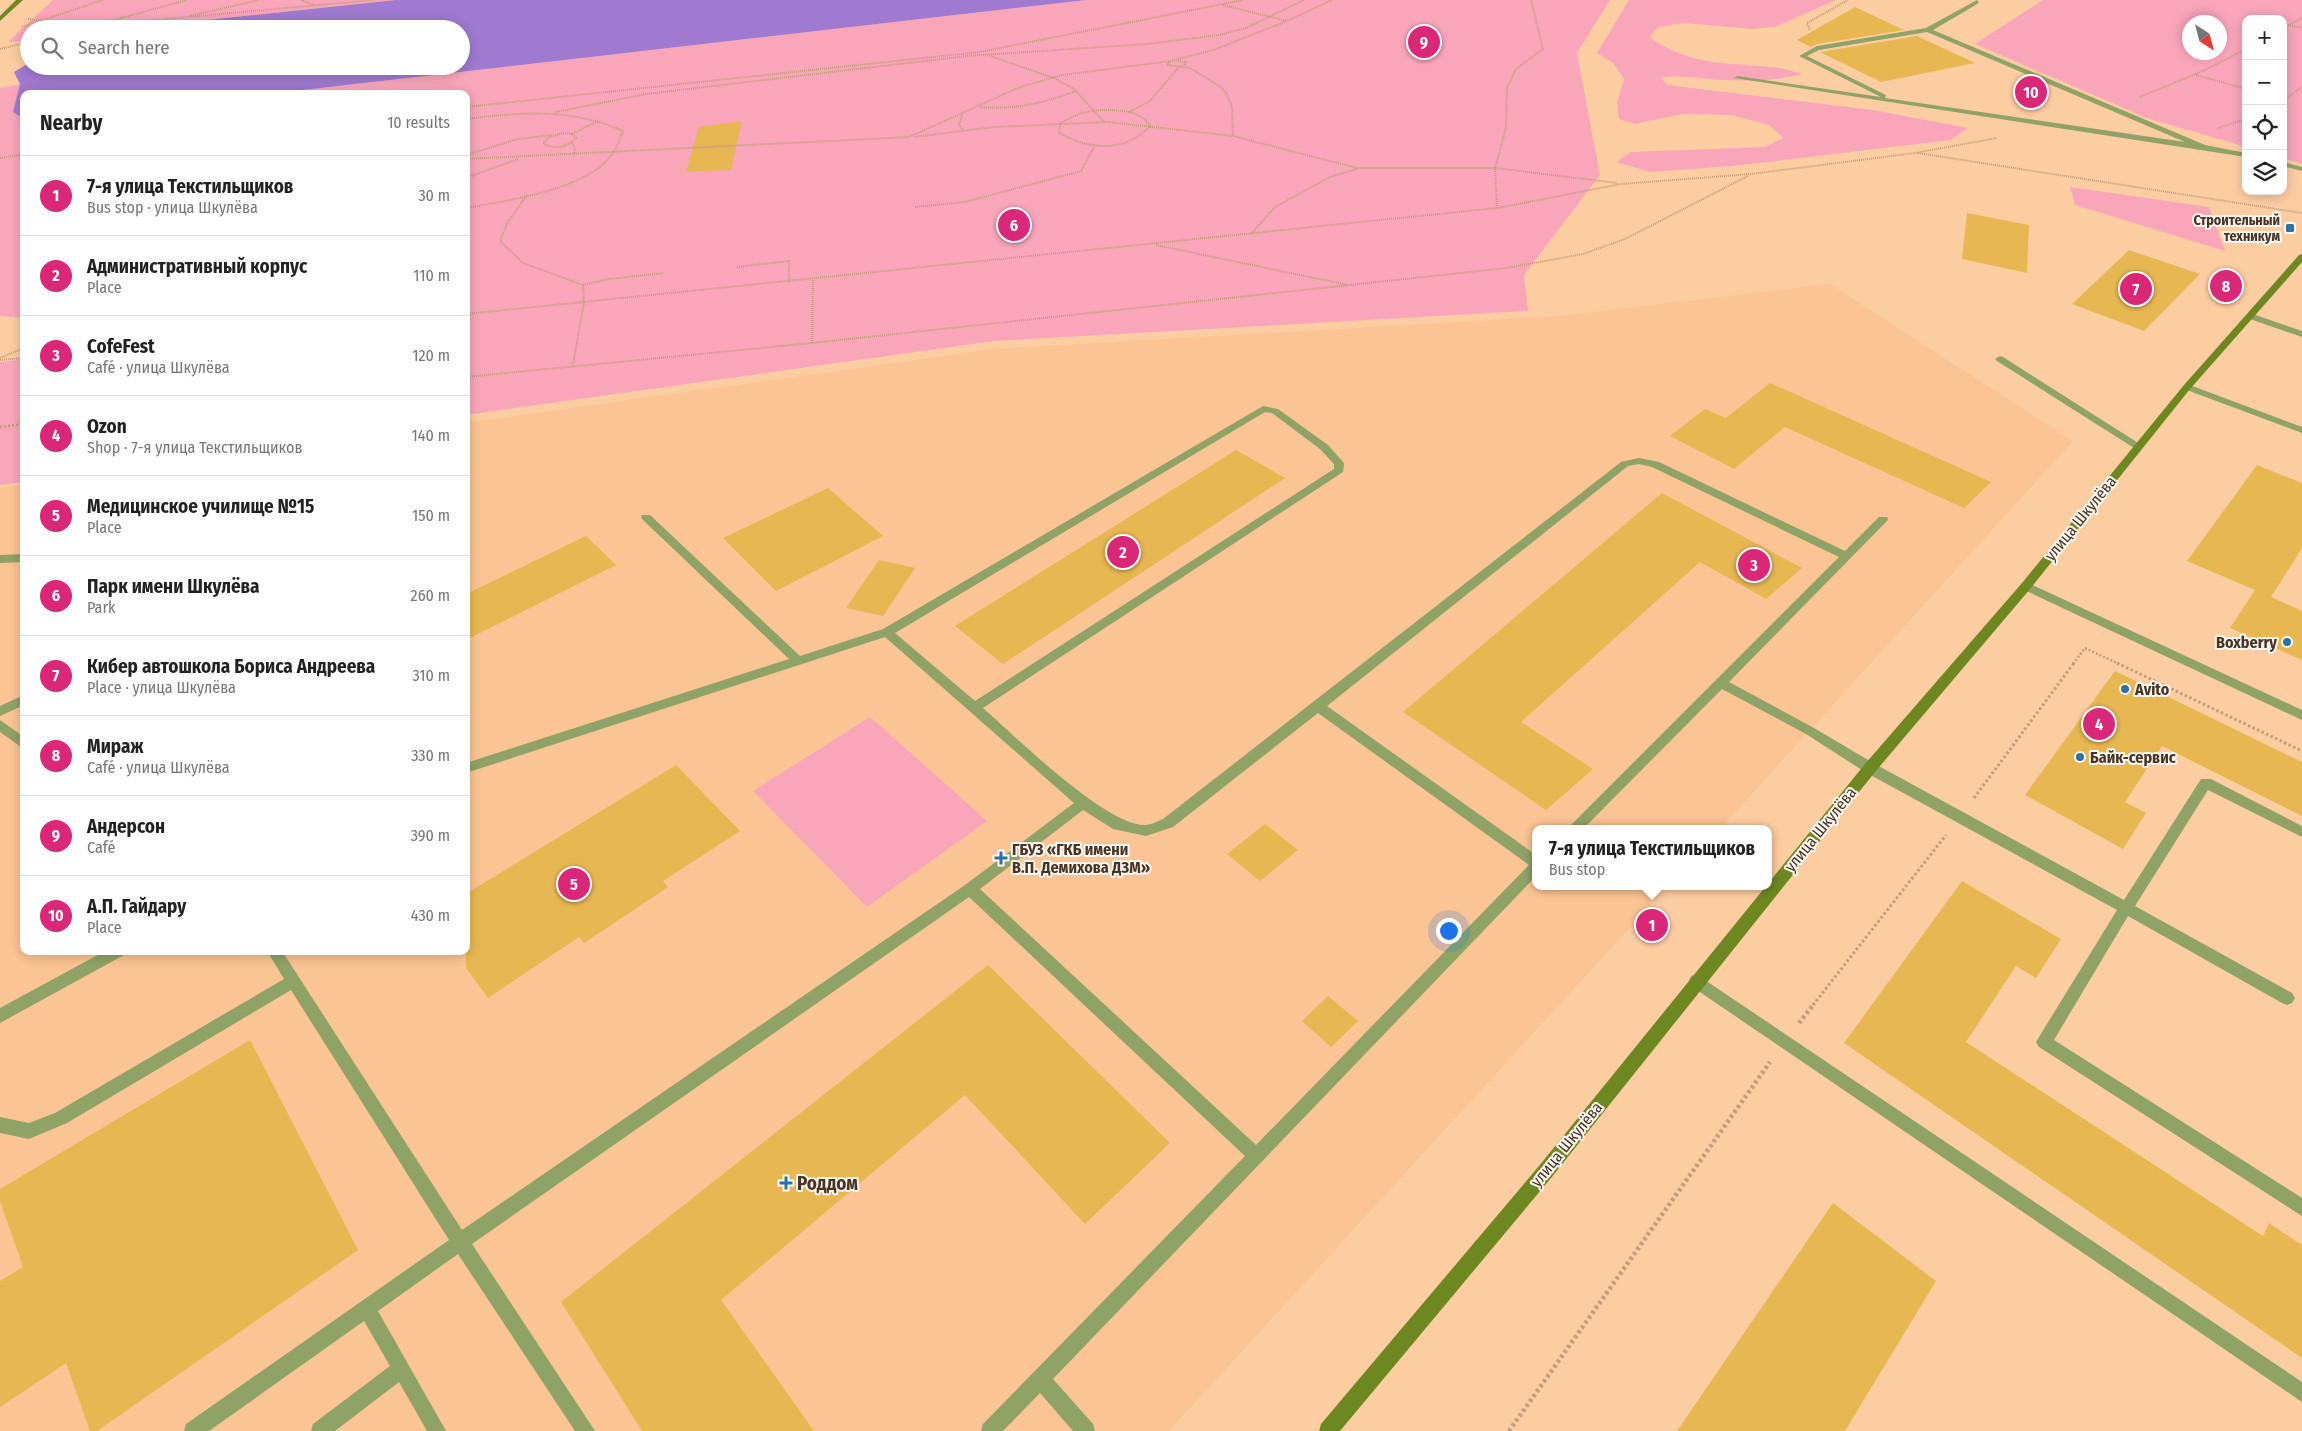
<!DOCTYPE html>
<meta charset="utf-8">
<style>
body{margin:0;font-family:"Fira Sans Condensed",sans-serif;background:#f6f6f6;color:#222}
.controls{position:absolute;right:15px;top:15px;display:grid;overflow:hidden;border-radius:10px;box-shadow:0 2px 12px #0003}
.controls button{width:45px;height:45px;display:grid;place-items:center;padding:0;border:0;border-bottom:1px solid #e0e0e0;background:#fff;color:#222;font:25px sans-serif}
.compass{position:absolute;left:2182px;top:15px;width:45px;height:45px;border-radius:50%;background:#fff;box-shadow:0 2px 12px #0003;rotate:144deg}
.you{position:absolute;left:1448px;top:930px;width:18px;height:18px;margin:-12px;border:4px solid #fff;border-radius:50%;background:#1a73e8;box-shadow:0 0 0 8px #1a73e833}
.badge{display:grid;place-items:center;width:32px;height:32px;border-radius:50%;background:#db2777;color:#fff;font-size:16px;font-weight:700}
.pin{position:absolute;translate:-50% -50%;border:2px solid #fff;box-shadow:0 1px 5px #0006}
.popup{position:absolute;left:1532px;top:825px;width:240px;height:65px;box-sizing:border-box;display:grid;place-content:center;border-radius:10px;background:#fff;filter:drop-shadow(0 1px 4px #0005);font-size:16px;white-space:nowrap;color:#767676}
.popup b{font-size:19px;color:#222}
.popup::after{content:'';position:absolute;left:50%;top:100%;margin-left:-10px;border:10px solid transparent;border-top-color:#fff}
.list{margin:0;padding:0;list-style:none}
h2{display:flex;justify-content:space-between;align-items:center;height:65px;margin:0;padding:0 20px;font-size:21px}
h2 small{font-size:16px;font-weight:400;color:#767676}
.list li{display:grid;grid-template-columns:32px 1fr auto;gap:15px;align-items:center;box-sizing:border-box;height:80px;padding:0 20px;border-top:1px solid #e0e0e0}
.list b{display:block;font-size:19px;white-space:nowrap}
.list p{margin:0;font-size:16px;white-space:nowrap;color:#767676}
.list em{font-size:16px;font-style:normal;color:#767676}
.icon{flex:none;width:28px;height:28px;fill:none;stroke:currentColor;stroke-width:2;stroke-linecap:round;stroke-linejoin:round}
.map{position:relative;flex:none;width:2302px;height:1431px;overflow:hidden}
.search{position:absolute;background:#fff;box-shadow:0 2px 12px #0003;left:20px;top:20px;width:450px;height:55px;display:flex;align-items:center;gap:12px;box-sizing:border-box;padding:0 18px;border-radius:28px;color:#767676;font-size:19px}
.panel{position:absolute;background:#fff;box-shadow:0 2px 12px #0003;left:20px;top:90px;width:450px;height:865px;border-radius:10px}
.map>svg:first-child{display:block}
.built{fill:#fbc494}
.green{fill:#f9a6bb;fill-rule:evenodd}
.water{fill:#9f7ad0}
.building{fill:#e7b752}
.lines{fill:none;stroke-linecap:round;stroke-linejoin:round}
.path-far3{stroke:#c39c79;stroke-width:2;stroke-dasharray:1 1;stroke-linecap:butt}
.path-far2{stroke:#c39c79;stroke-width:2.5;stroke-dasharray:2 2;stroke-linecap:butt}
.path-far1{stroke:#c39c79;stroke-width:3;stroke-dasharray:2.5 2.5;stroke-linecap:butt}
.path{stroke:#c39c79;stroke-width:4.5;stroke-dasharray:3 3;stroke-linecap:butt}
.lane{fill:#8fa366;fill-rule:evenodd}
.street{fill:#8fa366;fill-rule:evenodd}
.secondary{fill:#6d8721;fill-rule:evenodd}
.poi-dot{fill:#2973a7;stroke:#fcf7f3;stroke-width:2}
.labels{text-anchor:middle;stroke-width:4;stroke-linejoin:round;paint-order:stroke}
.far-poi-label{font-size:14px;font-weight:bold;fill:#483523;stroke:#fcf7f3;text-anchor:end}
.street-label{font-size:16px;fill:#483523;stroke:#fcf7f3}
.poi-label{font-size:16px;font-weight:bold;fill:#483523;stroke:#fcf7f3;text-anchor:start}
.near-poi-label{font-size:19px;font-weight:bold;fill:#483523;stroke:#fcf7f3;text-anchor:start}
</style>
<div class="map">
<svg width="2302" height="1431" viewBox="0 0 2302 1431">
<rect width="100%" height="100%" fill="#fdcda2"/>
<polygon class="built" points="1830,284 2073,441 1720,829 1536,829 1536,886 1668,886 1169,1431 0,1431 0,488 24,484 24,951 466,951 466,423 994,349 1559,316"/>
<g class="green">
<polygon points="53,0 396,0 122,29 29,29 29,41 8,42"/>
<polygon points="1086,0 1610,0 1577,53 1600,175 1524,275 1528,311 994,341 466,415 466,94 268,94"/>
<path d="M1629,0H1836L1775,27L1752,29L1683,23L1659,27L1649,37C1689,65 1725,63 1772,67C1782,68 1792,71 1802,74C1776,81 1750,81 1724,80C1703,79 1682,74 1661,78L1668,85L1873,110L1968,128L1951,140L1733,166L1650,172L1616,162L1631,152L1765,147L1783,138L1769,125L1731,115L1684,114L1634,124L1619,119L1617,102L1624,79L1613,63L1597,53Z"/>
<path d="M2043,0H2302V164L2283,158V19H2246V147L2147,118L1975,44ZM2190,22H2220V52H2190Z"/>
<polygon points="20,84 13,112 24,119 24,318 0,316 0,88"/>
<polygon points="2070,187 2209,207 2225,251 2075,205"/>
<polygon points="24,353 24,482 0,485 0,362 17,360"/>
<polygon points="870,717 987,821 867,907 753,791"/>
</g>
<polygon class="water" points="396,0 1086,0 268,94 24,94 24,119 13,112 20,84 14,72 29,63 29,66 461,66 461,29 122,29"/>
<g class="building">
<polygon points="1855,7 1904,30 1817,44 1811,47 1797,40"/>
<polygon points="1917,36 1975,63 1881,82 1820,52"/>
<polygon points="742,121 731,170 686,172 699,127"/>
<polygon points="1967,213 2029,225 2027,273 1962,259"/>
<polygon points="2129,250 2200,274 2144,331 2072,304"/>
<polygon points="1770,383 1991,482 1964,508 1785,427 1734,469 1670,436 1705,409 1726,418"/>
<polygon points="1236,450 1285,478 1003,664 955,626"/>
<polygon points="2257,465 2302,483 2302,548 2271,597 2302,611 2302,660 2230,628 2255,590 2187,561"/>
<polygon points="828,488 883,536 776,591 723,538"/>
<polygon points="1662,493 1802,568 1766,599 1700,562 1521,722 1593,769 1546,810 1403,712"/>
<polygon points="586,536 616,565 466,640 466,594"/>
<polygon points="879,560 915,568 883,616 846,608"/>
<polygon points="2115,671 2302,762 2302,816 2162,746 2125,802 2146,813 2123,849 2025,795"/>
<polygon points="676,765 740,831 663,881 668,887 584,943 579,937 488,998 466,968 466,894"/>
<polygon points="1265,824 1298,850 1260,881 1227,854"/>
<polygon points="1962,881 2061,939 2036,978 2016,966 1966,1042 2263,1236 2269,1223 2302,1245 2302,1358 1844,1043"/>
<polygon points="988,965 1170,1143 1085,1224 965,1095 721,1300 814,1431 642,1431 561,1302"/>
<polygon points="1328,996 1358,1021 1331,1047 1302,1021"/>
<polygon points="250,1040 358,1250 97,1431 90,1431 66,1363 0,1407 0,1281 23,1267 0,1201 0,1189"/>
<polygon points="1833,1203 1936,1281 1845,1431 1677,1431"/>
</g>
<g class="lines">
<g class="path-far3">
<polyline points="301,0 314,5"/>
<polyline points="1223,5 1287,21"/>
<polyline points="189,16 259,0"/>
<polyline points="28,19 89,26 374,0"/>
<polyline points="99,24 187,0"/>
<polyline points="2288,25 2302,28"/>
<polyline points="22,27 103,0"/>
<polyline points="2283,28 2302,18"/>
<polyline points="1810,30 1807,23 1848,0"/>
<polyline points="0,49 29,42"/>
<polyline points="990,56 1054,78 1074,89 1104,122"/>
<polyline points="1178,61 1186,62 1184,66"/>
<polyline points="1169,62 1167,65 1190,68 1221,87 1226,93 1232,107 1233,136"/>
<polyline points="2196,75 2246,89"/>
<polyline points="2140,97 2205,70 2246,49"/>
<polyline points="2283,101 2302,87"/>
<polyline points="466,107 980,52 1243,0"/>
<path d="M980,107C1014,110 1044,103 1076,91"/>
<path d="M1102,110C1119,110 1140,110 1150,126C1125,153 1090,150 1059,133L1060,124C1073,115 1086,111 1102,110Z"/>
<polyline points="555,112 646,94 967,56 1147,44 1219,35 1246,28 1304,0"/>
<polyline points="1129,112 1150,101 1178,68"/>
<polyline points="962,115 959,125 963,130"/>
<path d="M466,119C521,112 571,108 623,131C619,140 616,151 609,158C583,190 505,201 466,208"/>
<polyline points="2218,128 2246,119"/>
<path d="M563,133L572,134L576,138C567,147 554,151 543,143L549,137Z"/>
<polyline points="572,134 598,121"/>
<polyline points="915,137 994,127 1108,122 1233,136 1357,168 1495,168 1617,183"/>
<polyline points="572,143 575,148 574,155"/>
<polyline points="1918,153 2302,213"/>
<polyline points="466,155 518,139 552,135"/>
<polyline points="0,158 24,154"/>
<polyline points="466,159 909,137 1020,87 1062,75 1171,61 1216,49 1287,21 1332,0"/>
<polyline points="466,178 518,159"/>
<polyline points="527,195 508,222 500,241 523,263 583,285 584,302 573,365"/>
<polyline points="915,207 965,202 1081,171 1094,147"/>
<polyline points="1497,208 1495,168 1506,128 1507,88 1516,69 1543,49 1531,0"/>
<polyline points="1251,234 1275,207 1330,177 1357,169"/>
<polyline points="1156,245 1348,285"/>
<polyline points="737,267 789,261 789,282"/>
<polyline points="583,285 609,279 664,273"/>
<polyline points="466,314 1497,208 1621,184 1751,174 1915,153 1997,138"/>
<polyline points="812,343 813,279"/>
<polyline points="0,358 24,348"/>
<polyline points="0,360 24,358"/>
<polyline points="466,377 812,343 1507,268 1583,254 1625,239 1748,176"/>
</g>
<g class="path-far2">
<polyline points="0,427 24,424"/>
<polyline points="2073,664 2085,648 2119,664"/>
</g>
<g class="path-far1">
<polyline points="2117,663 2302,751"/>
<polyline points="1974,798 2074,663"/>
<polyline points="1813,1005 1946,835"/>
</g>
<g class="path">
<polyline points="1799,1023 1814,1004"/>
<polyline points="1509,1431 1770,1062"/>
</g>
<g class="lane">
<path d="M1977,0L1979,3L1933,30L2205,145L2246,153V157L1734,78L1737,76L1881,97L1799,56L1817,46L1926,28ZM1927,32L2185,142L1885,98L1886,95L1807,56L1819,50Z"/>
<polygon points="2283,162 2302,167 2302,171 2283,166"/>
<polygon points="2250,313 2302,331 2302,337 2247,318 2246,316"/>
<polygon points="2000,356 2003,357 2143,446 2142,448 2134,448 1997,361 1995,359"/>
<polygon points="2187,384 2302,427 2302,433 2184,389 2182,387"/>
<path d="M1263,406L1278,409L1328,445L1344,463L1343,472L983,708C1015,736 1106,826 1145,825C1151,825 1158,821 1163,819L1621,462L1639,458L1659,462L1845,551L1879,517H1887L1888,519L1887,521L1729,682L1814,728L1875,764L2124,900L2201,779H2211L2302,826V837L2208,790L2135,906L2292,993L2295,998L2292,1003L2287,1005L2282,1003L2128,916L2054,1040L2302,1198V1216L2039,1047L2036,1042L2039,1037L2117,910L1865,772L1806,734L1722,689L1583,829H1567L1839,557L1652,467L1639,464L1628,466L1327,706L1536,855V876L1053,1379L1093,1424L1095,1431H1073L1040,1393L1003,1431H981L983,1424L1245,1156L969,897L472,1244L595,1431H575L458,1254L378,1311L446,1431H427L399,1382L335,1431H311L313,1424L390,1366L364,1321L209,1431H184L186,1424L449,1240L291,990L67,1123L29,1139L0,1133V1117L29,1123L55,1113L284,979L267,951H282L462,1230L965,885L1074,803L885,637L466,773V763L789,659L642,519L641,517L642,515H650L800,656L883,629ZM1265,412L1272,413L1320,449L1334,464V469L975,701L895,633ZM1318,713L1529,865L1256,1145L980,889L1083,810L1113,829L1146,836L1173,827Z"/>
<polygon points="24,554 24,562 0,563 0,555"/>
<polygon points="24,695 24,705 0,716 0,706"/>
<polygon points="0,720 24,737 24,749 0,732"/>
<polygon points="105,951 126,951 124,955 0,1023 0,1008"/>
<polygon points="1696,974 2302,1382 2302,1402 1691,986 1689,981 1691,976"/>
</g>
<polygon class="street" points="2026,582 2302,710 2302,720 2022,589 2020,586 2022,583"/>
<g class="secondary">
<polygon points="16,0 23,0 0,21 0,16"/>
<polygon points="2302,254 2302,262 2190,389 2030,589 1875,772 1551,1178 1340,1431 1319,1431 1321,1424 1539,1166 1865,764 2022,583 2184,385 2299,255"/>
</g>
</g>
<g class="poi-dot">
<rect x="2285" y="223" width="10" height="10" rx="2.5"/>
<circle cx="2287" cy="642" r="5"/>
<circle cx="2125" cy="689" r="5"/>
<circle cx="2080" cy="757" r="5"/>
<path d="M998.5 850.5h5v5h5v5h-5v5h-5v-5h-5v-5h5z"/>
<path d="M783.5 1175.5h5v5h5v5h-5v5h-5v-5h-5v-5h5z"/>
</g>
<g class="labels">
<g class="far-poi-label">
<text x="2280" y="225">Строительный<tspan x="2280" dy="16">техникум</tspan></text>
</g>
<g class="street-label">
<text transform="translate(2080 518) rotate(-51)" y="6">улица Шкулёва</text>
<text transform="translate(1820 829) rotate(-51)" y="6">улица Шкулёва</text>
<text transform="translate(1566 1144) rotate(-51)" y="6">улица Шкулёва</text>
</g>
<g class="poi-label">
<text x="2277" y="648" text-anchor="end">Boxberry</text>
<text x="2135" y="695">Avito</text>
<text x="2090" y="763">Байк-сервис</text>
<text x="1012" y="855">ГБУЗ «ГКБ имени<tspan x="1012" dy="18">В.П. Демихова ДЗМ»</tspan></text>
</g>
<g class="near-poi-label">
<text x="797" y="1190">Роддом</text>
</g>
</g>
</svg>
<div class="controls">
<button>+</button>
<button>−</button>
<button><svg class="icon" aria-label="locate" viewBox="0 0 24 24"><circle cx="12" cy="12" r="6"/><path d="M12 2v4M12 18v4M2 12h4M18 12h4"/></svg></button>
<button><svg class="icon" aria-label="layers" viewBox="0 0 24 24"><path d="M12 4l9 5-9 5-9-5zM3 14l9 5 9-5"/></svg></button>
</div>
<svg class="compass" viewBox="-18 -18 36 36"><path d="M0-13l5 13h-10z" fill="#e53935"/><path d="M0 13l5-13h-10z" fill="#767676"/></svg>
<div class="you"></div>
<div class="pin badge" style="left:1652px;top:925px">1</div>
<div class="popup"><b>7-я улица Текстильщиков</b>Bus stop</div>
<div class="pin badge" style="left:1123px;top:552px">2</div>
<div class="pin badge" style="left:1754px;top:565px">3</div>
<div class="pin badge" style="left:2099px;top:724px">4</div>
<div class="pin badge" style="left:574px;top:884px">5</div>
<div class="pin badge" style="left:1014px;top:225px">6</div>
<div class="pin badge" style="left:2136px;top:289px">7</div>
<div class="pin badge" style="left:2226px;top:286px">8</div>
<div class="pin badge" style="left:1424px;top:42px">9</div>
<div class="pin badge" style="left:2031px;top:92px">10</div>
<div class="search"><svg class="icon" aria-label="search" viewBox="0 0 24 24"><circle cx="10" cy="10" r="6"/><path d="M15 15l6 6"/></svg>Search here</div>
<section class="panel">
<h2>Nearby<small>10 results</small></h2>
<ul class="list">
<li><span class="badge">1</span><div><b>7-я улица Текстильщиков</b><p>Bus stop · улица Шкулёва</p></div><em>30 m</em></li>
<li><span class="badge">2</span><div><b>Административный корпус</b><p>Place</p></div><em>110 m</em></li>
<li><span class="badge">3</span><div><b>CofeFest</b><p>Café · улица Шкулёва</p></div><em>120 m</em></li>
<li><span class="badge">4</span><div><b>Ozon</b><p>Shop · 7-я улица Текстильщиков</p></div><em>140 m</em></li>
<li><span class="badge">5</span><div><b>Медицинское училище №15</b><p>Place</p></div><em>150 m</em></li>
<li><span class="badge">6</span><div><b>Парк имени Шкулёва</b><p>Park</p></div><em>260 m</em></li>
<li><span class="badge">7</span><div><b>Кибер автошкола Бориса Андреева</b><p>Place · улица Шкулёва</p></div><em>310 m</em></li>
<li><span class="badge">8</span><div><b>Мираж</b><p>Café · улица Шкулёва</p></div><em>330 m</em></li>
<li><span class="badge">9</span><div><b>Андерсон</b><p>Café</p></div><em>390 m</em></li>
<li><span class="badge">10</span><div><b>А.П. Гайдару</b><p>Place</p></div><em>430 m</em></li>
</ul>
</section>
</div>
